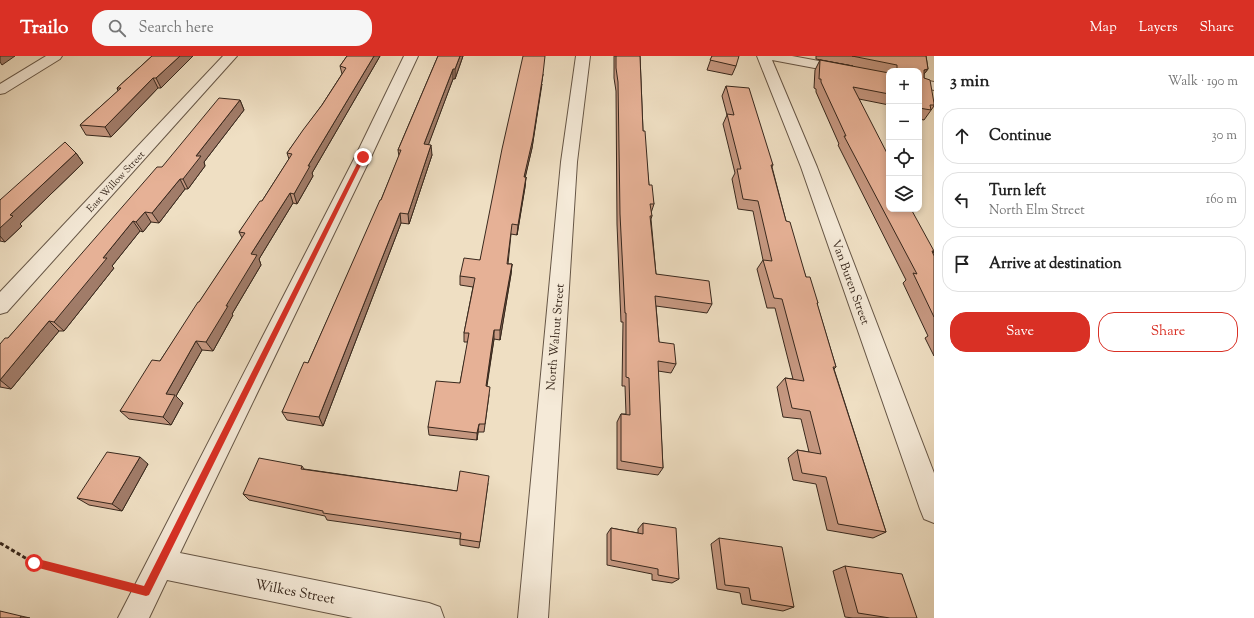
<!DOCTYPE html>
<meta charset="utf-8">
<style>
body{margin:0;font-family:"Sorts Mill Goudy",serif;background:#f6f6f6;color:#222}
.controls{position:absolute;right:12px;top:12px;display:grid;overflow:hidden;border-radius:8px;box-shadow:0 2px 6px #0003}
.controls button{width:36px;height:36px;display:grid;place-items:center;padding:0;border:0;border-bottom:1px solid #e0e0e0;background:#fff;color:#222;font:20px sans-serif}
.stop{position:absolute;width:12px;height:12px;margin:-9px;border:3px solid #d93025;border-radius:50%;background:#fff}
.stop.end{background:#d93025;border-color:#fff;box-shadow:0 1px 4px #0008}
.list{margin:0;padding:0;list-style:none}
h2{display:flex;justify-content:space-between;align-items:center;height:52px;margin:0;padding:0 16px;font-size:17px}
h2 small{font-size:13px;font-weight:400;color:#767676}
.list li{display:grid;grid-template-columns:26px 1fr auto;gap:12px;align-items:center;box-sizing:border-box;height:56px;margin:0 8px 8px;padding:0 8px;border:1px solid #e0e0e0;border-radius:16px}
.list b{display:block;font-size:15px;white-space:nowrap}
.list p{margin:0;font-size:13px;white-space:nowrap;color:#767676}
.list em{font-size:13px;font-style:normal;color:#767676}
.actions{display:flex;gap:8px;padding:12px 16px}
.actions a{flex:1;padding:9px 0;border:1px solid #d93025;border-radius:16px;text-align:center;font-size:14px;color:#d93025}
.actions .main{background:#d93025;color:#fff}
.icon{flex:none;width:22px;height:22px;fill:none;stroke:currentColor;stroke-width:2;stroke-linecap:round;stroke-linejoin:round}
.map{position:relative;flex:none;width:934px;height:562px;overflow:hidden}
header{display:flex;align-items:center;gap:24px;box-sizing:border-box;height:56px;padding:0 20px;background:#d93025;color:#fff}
header strong{font-size:19px}
nav{display:flex;gap:22px;margin-inline-start:auto;font-size:14px}
.search{width:280px;height:36px;background:#f6f6f6;display:flex;align-items:center;gap:10px;box-sizing:border-box;padding:0 14px;border-radius:16px;color:#767676;font-size:15px}
main{display:flex}
aside{flex:1;background:#fff}
.map>svg:first-child{display:block}
.lines{fill:none;stroke-linecap:round;stroke-linejoin:round}
.minor-casing{stroke:#665646;stroke-width:2}
.path{stroke:#38281d;stroke-width:3;stroke-dasharray:4 2.5;stroke-linecap:butt}
.minor{fill:#f5ead8;fill-rule:evenodd}
.wall{fill:#c69881;stroke:#38281d}
.shaded-wall{fill:#a17c69;stroke:#38281d}
.building{fill:#e6b196;stroke:#38281d}
.route{fill:#d93025}
.labels{text-anchor:middle;stroke-width:4;stroke-linejoin:round;paint-order:stroke}
.far-street-label{font-size:10px;fill:#38281d;stroke:#f5ead8}
.street-label{font-size:12px;fill:#38281d;stroke:#f5ead8}
.near-street-label{font-size:14px;fill:#38281d;stroke:#f5ead8}
</style>
<header>
<strong>Trailo</strong>
<div class="search"><svg class="icon" aria-label="search" viewBox="0 0 24 24"><circle cx="10" cy="10" r="6"/><path d="M15 15l6 6"/></svg>Search here</div>
<nav><a>Map</a><a>Layers</a><a>Share</a></nav>
</header>
<main>
<div class="map">
<svg width="934" height="562" viewBox="0 0 934 562">
<rect width="100%" height="100%" fill="#efdfc3"/>
<filter id="stains"><feTurbulence type="fractalNoise" baseFrequency=".005" numOctaves="4"/><feColorMatrix values="0 0 0 0 .2 0 0 0 0 .09 0 0 0 0 .02 0 0 0 .5 -.17"/></filter>
<radialGradient id="worn" r=".72"><stop offset=".6" stop-color="#630" stop-opacity="0"/><stop offset="1" stop-color="#630" stop-opacity=".3"/></radialGradient>
<g class="lines">
<g class="minor-casing">
<g id="minor">
<polygon points="46,0 62,0 60,3 5,37 0,38 0,28"/>
<polygon points="223,0 237,0 7,256 0,258 0,236"/>
<polygon points="404,0 418,0 371,101 180,497 429,547 440,551 444,562 353,562 167,524 149,562 118,562 355,101"/>
<polygon points="576,0 590,0 577,106 548,562 518,562 561,106"/>
<polygon points="757,0 792,0 889,18 889,26 772,4 817,111 934,417 934,467 924,463 920,453 801,111"/>
<polygon points="919,23 934,26 934,34 919,31"/>
</g>
</g>
<polyline class="path" points="0,487 34,507 121,529"/>
<use href="#minor" class="minor"/>
</g>
<g class="wall">
<polygon points="152,0 193,0 161,32 158,32 111,81 86,79 80,69 118,35 117,32"/>
<polygon points="347,0 380,0 312,117 313,120 297,148 293,147 259,203 261,209 232,258 233,259 213,295 202,294 176,340 183,347 171,369 129,363 120,355 160,305 242,182 239,176 262,145 289,103 287,97 322,49 342,18 340,10"/>
<polygon points="438,0 463,0 455,23 453,23 428,89 432,99 409,168 401,167 323,370 287,364 282,356 308,307 381,144 399,100 398,94"/>
<polygon points="614,0 640,0 643,75 649,129 654,148 651,157 652,160 651,163 656,218 712,248 707,257 656,250 659,286 676,308 671,317 658,315 663,412 658,419 617,413 617,366 621,358 626,358 625,330 622,330 623,266 621,266 617,168 616,35 614,22"/>
<polygon points="712,0 736,10 732,19 707,14"/>
<polygon points="816,0 926,0 928,13 924,18 924,22 934,47 934,50 924,64 919,63 919,15 889,15 889,49 859,43 889,153 934,196 933,197 934,200 934,300 925,282 928,280 903,227 906,224 838,89 839,88 816,36 816,33 814,32 815,14 820,4 853,10 816,3"/>
<polygon points="542,28 532,92 525,121 526,121 525,131 517,179 511,178 508,208 512,208 511,218 500,284 494,283 487,330 489,339 484,376 478,376 477,384 429,379 428,371 460,327 468,286 464,286 464,277 473,231 460,229 460,220 480,204"/>
<polygon points="726,30 773,109 772,111 786,165 806,221 818,247 817,248 836,311 834,313 886,476 873,482 827,474 816,428 793,424 788,402 797,394 809,396 801,363 783,361 777,331 785,322 793,323 775,252 767,252 757,213 763,204 753,155 738,153 732,123 735,117 723,68 727,59 722,40"/>
<polygon points="240,44 244,54 204,106 205,110 188,133 185,133 159,167 151,166 143,176 140,175 112,210 114,212 64,275 59,275 11,333 0,331 0,288 8,282 162,111"/>
<polygon points="76,97 83,107 20,168 22,170 5,186 0,185 0,144"/>
<polygon points="148,408 122,455 89,449 77,442"/>
<polygon points="302,410 304,413 457,435 488,427 479,492 460,489 460,483 327,464 325,460 249,444 243,438"/>
<polygon points="643,467 679,523 672,527 652,524 652,518 607,509 607,478 611,472 638,477 638,473"/>
<polygon points="719,482 794,551 783,555 742,548 740,537 717,533 711,488"/>
<polygon points="845,510 917,562 853,562 845,561 833,515"/>
</g>
<g class="shaded-wall">
<polygon points="0,0 15,0 2,9 0,6"/>
<polygon points="180,0 193,0 161,32 156,22"/>
<polygon points="374,0 380,0 312,117 313,120 297,148 294,138 308,110"/>
<polygon points="460,0 463,0 455,23 455,13"/>
<polygon points="453,13 453,23 425,98 424,88"/>
<polygon points="928,13 921,22 924,14"/>
<polygon points="543,18 532,92 523,131 524,121"/>
<polygon points="153,22 158,32 111,81 105,71"/>
<polygon points="240,44 244,54 204,106 205,110 188,133 183,123 196,100"/>
<polygon points="431,89 432,99 409,168 408,158"/>
<polygon points="76,97 83,107 20,168 22,170 5,186 0,180 0,172 10,159"/>
<polygon points="526,121 525,131 517,179 518,169"/>
<polygon points="180,123 185,133 159,167 152,157"/>
<polygon points="290,137 293,147 259,203 261,209 232,258 233,259 213,295 206,286 251,198"/>
<polygon points="145,156 151,166 143,176 136,166"/>
<polygon points="400,157 401,167 323,370 319,361"/>
<polygon points="133,165 140,175 112,210 114,212 64,275 54,266 103,202"/>
<polygon points="512,208 511,218 500,284 500,274"/>
<polygon points="49,265 59,275 11,333 0,324"/>
<polygon points="494,274 494,283 485,339 486,330"/>
<polygon points="196,285 202,294 176,340 183,347 171,369 163,361 166,338"/>
<polygon points="479,368 477,384 477,377"/>
<polygon points="140,401 148,408 122,455 112,448"/>
<polygon points="21,560 30,562 20,562"/>
</g>
<g class="building">
<polygon points="152,0 180,0 156,22 153,22 105,71 80,69 121,32 117,32"/>
<polygon points="347,0 374,0 308,110 310,110 294,138 290,137 251,198 257,199 226,250 228,250 206,286 196,285 166,338 175,339 163,361 120,355 152,304 160,305 198,246 199,246 245,177 239,176 260,145 262,145 292,98 287,97 303,74 322,49 346,12 340,10"/>
<polygon points="438,0 460,0 455,13 453,13 424,88 431,89 408,158 400,157 319,361 282,356 304,306 308,307 380,144 381,144 401,94 398,94"/>
<polygon points="523,0 545,0 543,18 533,82 524,121 526,121 518,169 512,168 507,208 512,208 500,274 494,274 486,330 490,331 485,368 479,368 477,377 428,371 436,325 460,327 469,277 464,277 475,222 460,220 464,202 480,204 502,93"/>
<polygon points="616,0 640,0 643,75 645,75 649,129 652,129 654,148 650,148 652,160 650,160 656,218 709,225 712,248 655,240 659,286 674,288 676,308 658,305 663,412 621,405 621,358 630,359 629,322 626,321 626,257 625,257 620,158 618,26 616,12"/>
<polygon points="712,0 739,0 736,10 710,4"/>
<polygon points="852,0 926,0 928,13 924,14 924,22 930,24 934,47 934,49 930,49 931,54 919,52 919,15 897,15 897,9"/>
<polygon points="820,4 889,17 889,38 853,31 889,101 889,153 911,153 934,195 932,195 934,200 934,261 913,217 917,218 844,80 846,80 821,26 821,23 819,23"/>
<polygon points="726,30 749,32 773,109 771,109 786,165 790,166 806,221 810,221 818,247 817,247 836,311 833,311 886,476 838,468 826,421 802,417 797,394 821,398 810,355 792,352 785,322 804,325 782,243 774,242 763,204 772,205 758,145 743,143 737,113 741,113 727,58 734,59"/>
<polygon points="219,42 240,44 196,100 201,100 183,123 180,123 152,157 145,156 136,166 133,165 103,202 107,202 54,266 49,265 0,324 0,288 5,282 8,282 157,111 162,111"/>
<polygon points="65,86 76,97 10,159 13,160 0,172 0,144"/>
<polygon points="107,396 140,401 112,448 77,442"/>
<polygon points="259,402 302,410 301,413 457,435 460,415 489,420 480,486 460,483 461,477 323,457 323,455 243,438"/>
<polygon points="643,467 676,472 679,523 658,519 658,513 611,504 611,472 643,478"/>
<polygon points="719,482 782,491 794,551 751,544 749,532 725,529"/>
<polygon points="845,510 902,518 917,562 890,562 858,557"/>
<polygon points="0,555 21,560 20,562 0,562"/>
</g>
<polygon class="route" points="361,100 365,101 149,539 146,540 31,510 30,507 31,504 34,502 144,530"/>
<g class="labels">
<g class="far-street-label">
<text transform="translate(115 125) rotate(-47)" y="4">East Willow Street</text>
</g>
<g class="street-label">
<text transform="translate(851 226) rotate(70)" y="4">Van Buren Street</text>
<text transform="translate(555 281) rotate(-85)" y="4">North Walnut Street</text>
</g>
<g class="near-street-label">
<text transform="translate(295 535) rotate(11)" y="5">Wilkes Street</text>
</g>
</g>
<rect width="100%" height="100%" filter="url(#stains)"/>
<rect width="100%" height="100%" fill="url(#worn)"/>
</svg>
<div class="controls">
<button>+</button>
<button>−</button>
<button><svg class="icon" aria-label="locate" viewBox="0 0 24 24"><circle cx="12" cy="12" r="6"/><path d="M12 2v4M12 18v4M2 12h4M18 12h4"/></svg></button>
<button><svg class="icon" aria-label="layers" viewBox="0 0 24 24"><path d="M12 4l9 5-9 5-9-5zM3 14l9 5 9-5"/></svg></button>
</div>
<div class="stop" style="left:34px;top:507px"></div>
<div class="stop end" style="left:363px;top:101px"></div>
</div>
<aside>
<h2>3 min<small>Walk · 190 m</small></h2>
<ul class="list">
<li><svg class="icon" aria-label="ahead" viewBox="0 0 24 24"><path d="M12 20V5M6 11l6-6 6 6"/></svg><div><b>Continue</b></div><em>30 m</em></li>
<li><svg class="icon" aria-label="left" viewBox="0 0 24 24"><path d="M17 20v-9H6M10 6l-5 5 5 5"/></svg><div><b>Turn left</b><p>North Elm Street</p></div><em>160 m</em></li>
<li><svg class="icon" aria-label="arrive" viewBox="0 0 24 24"><path d="M6 21V4h12l-3 4 3 4H6"/></svg><div><b>Arrive at destination</b></div></li>
</ul>
<div class="actions"><a class="main">Save</a><a>Share</a></div>
</aside>
</main>
